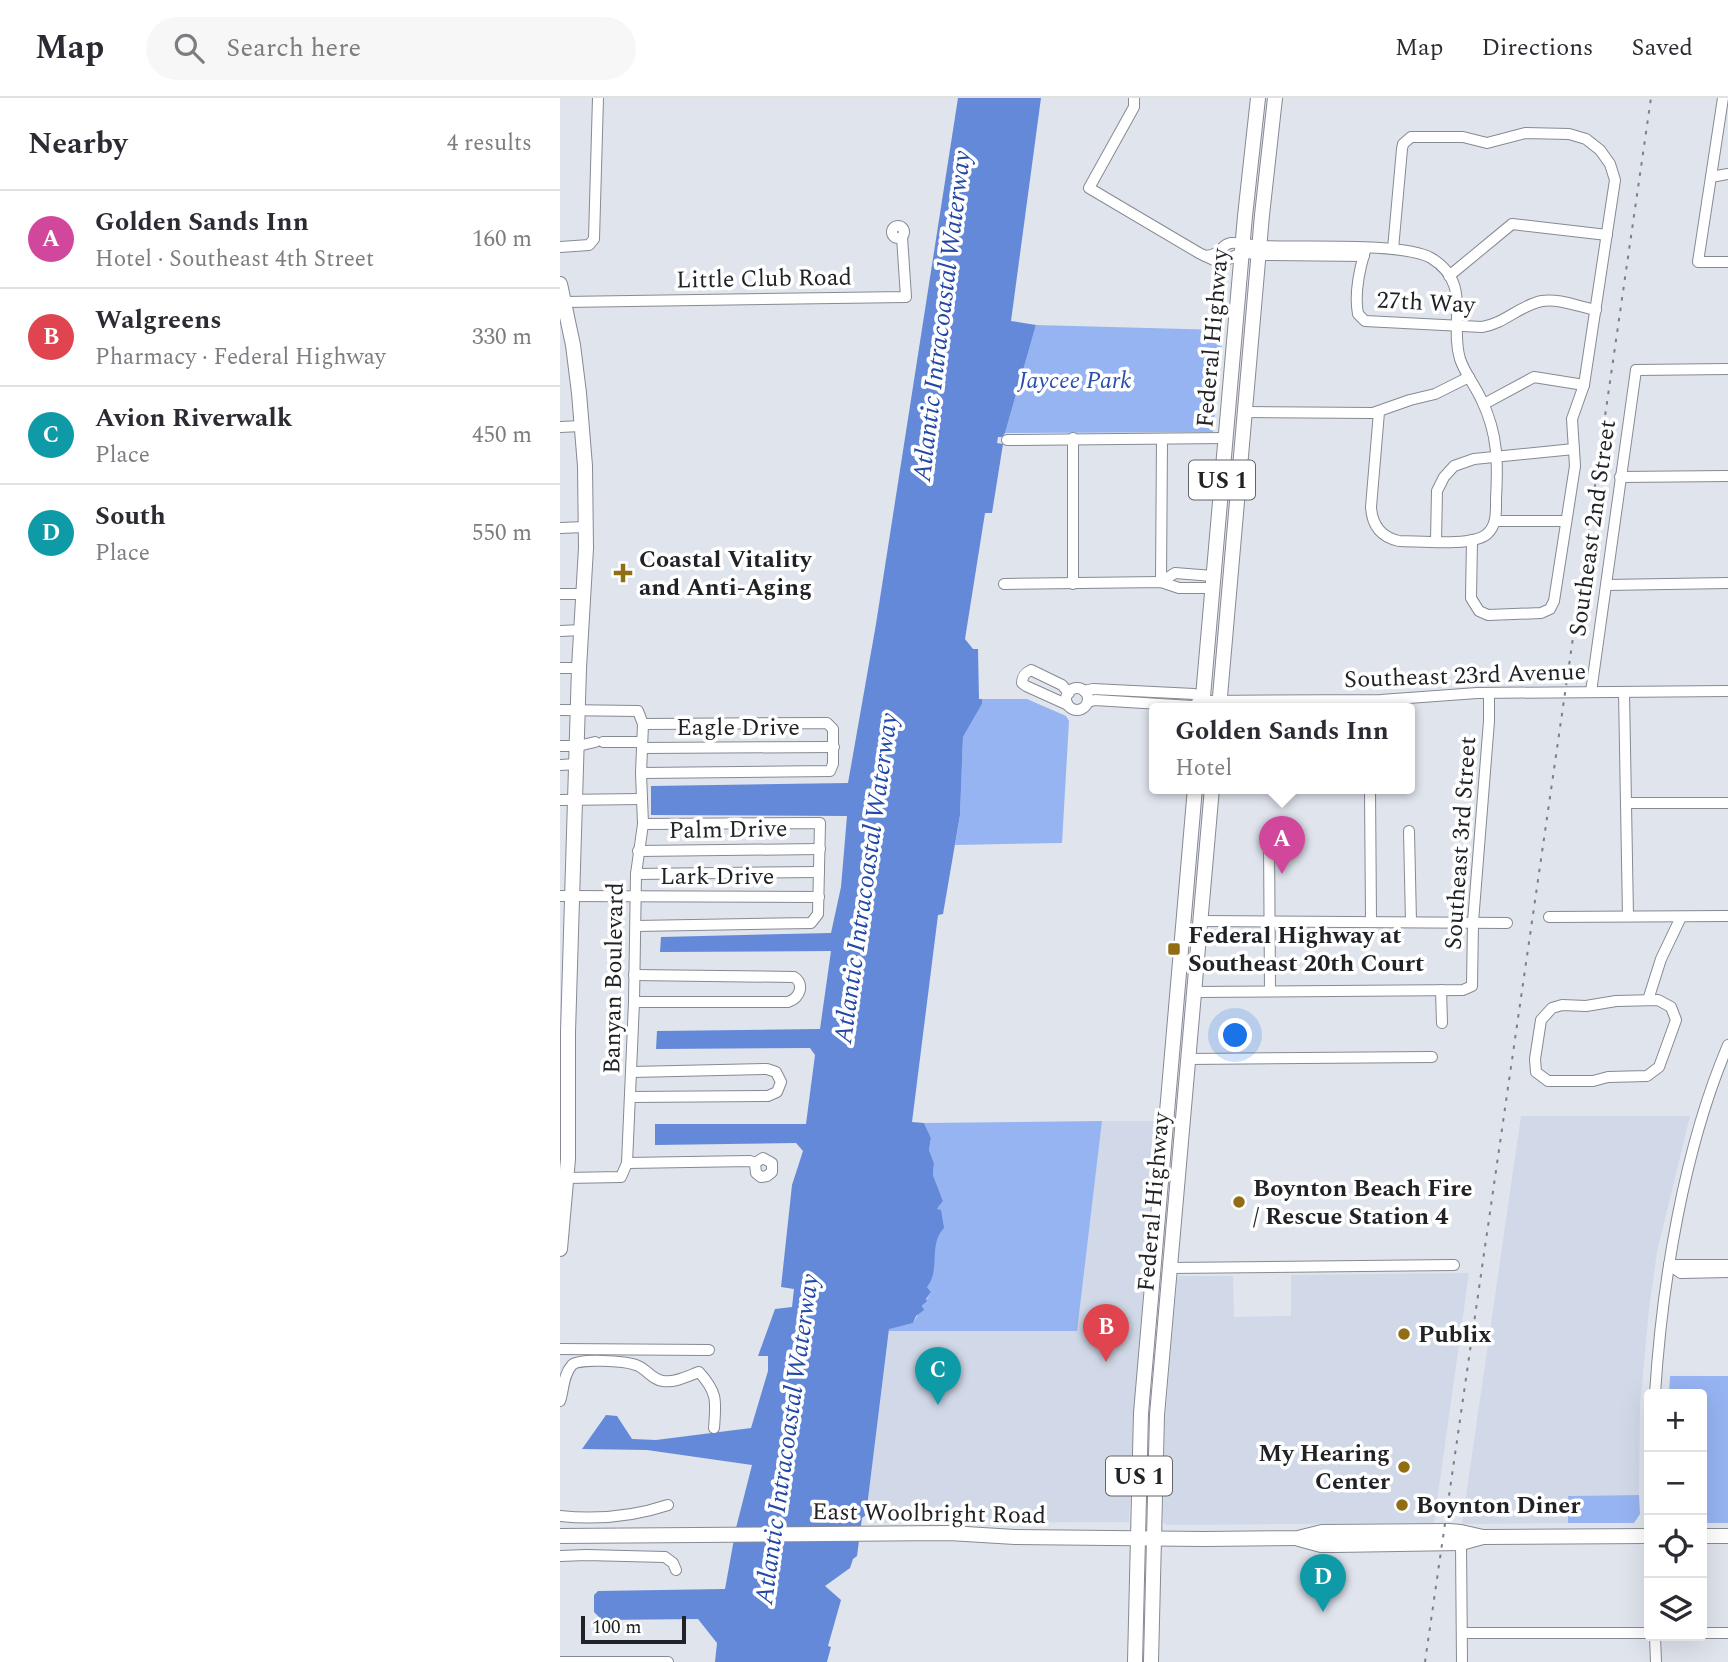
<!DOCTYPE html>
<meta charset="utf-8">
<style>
body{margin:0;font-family:Spectral,serif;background:#f7f7f7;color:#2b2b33}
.controls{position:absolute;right:21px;bottom:21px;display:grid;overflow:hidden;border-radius:7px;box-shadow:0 7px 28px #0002}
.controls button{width:63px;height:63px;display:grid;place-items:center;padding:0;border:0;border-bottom:2px solid #e1e1e2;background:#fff;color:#2b2b33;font:35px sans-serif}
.scale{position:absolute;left:21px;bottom:18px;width:105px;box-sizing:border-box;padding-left:7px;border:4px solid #202225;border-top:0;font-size:19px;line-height:24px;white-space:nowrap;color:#202225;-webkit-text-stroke:5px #fff;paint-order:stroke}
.you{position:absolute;left:676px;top:938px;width:24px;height:24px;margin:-18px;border:5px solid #fff;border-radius:50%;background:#1a73e8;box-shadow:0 0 0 10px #1a73e833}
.badge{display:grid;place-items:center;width:46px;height:46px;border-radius:50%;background:#916e14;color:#fff;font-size:23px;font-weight:700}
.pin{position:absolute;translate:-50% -58px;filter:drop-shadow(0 2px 4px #0008)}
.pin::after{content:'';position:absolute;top:37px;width:24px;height:21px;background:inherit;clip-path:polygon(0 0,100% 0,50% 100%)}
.popup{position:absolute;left:589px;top:605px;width:266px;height:91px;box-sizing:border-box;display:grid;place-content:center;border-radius:7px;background:#fff;filter:drop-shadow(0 2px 5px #0005);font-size:23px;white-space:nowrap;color:#7c7c81}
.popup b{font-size:26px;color:#2b2b33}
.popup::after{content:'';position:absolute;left:50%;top:100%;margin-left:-14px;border:14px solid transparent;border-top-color:#fff}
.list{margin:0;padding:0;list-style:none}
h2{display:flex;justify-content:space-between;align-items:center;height:91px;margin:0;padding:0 28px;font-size:30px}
h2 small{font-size:23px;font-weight:400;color:#7c7c81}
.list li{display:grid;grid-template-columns:46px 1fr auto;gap:21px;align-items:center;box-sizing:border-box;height:98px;padding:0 28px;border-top:2px solid #e1e1e2}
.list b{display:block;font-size:26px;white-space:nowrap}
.list p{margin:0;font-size:23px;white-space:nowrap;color:#7c7c81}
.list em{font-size:23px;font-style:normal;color:#7c7c81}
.icon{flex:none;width:38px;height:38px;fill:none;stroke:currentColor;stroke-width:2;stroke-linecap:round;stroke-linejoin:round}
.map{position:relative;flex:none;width:1168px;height:1564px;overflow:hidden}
header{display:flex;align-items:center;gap:42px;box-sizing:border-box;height:98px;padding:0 35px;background:#fff;border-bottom:2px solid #e1e1e2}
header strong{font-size:33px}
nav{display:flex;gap:38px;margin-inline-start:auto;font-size:24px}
.search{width:490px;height:63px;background:#f7f7f7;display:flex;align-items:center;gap:18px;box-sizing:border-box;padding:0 24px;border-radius:38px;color:#7c7c81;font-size:26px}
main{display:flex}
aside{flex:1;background:#fff}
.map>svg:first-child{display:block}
.built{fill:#d1d9e8}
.green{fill:#97b4f2}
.water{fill:#6489d9}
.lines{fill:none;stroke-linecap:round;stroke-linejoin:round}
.minor-casing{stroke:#868a92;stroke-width:12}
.major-casing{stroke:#868a92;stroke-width:16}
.minor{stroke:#fff;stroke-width:10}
.major{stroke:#fff;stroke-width:14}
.rail{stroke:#7c7f85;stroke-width:2;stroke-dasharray:3.5 7;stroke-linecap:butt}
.poi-dot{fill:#916e14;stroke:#fff;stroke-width:2.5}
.labels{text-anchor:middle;stroke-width:7;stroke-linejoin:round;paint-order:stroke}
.shield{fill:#fff;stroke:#636466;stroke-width:2}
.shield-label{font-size:23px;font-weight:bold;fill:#202225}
.street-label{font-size:24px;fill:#202225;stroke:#fff}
.park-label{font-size:24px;font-style:italic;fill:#294fae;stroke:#fff}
.poi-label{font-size:24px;font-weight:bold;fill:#202225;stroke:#fff;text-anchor:start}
.water-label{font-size:26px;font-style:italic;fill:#2349a7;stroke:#fff}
</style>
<header>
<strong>Map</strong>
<div class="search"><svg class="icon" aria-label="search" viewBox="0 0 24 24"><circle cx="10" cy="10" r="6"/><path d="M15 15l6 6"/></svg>Search here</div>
<nav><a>Map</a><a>Directions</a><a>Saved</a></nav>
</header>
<main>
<aside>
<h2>Nearby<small>4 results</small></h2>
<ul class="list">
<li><span class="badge" style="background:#d1479c">A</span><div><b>Golden Sands Inn</b><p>Hotel · Southeast 4th Street</p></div><em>160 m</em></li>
<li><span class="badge" style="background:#e0444e">B</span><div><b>Walgreens</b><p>Pharmacy · Federal Highway</p></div><em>330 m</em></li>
<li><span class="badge" style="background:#0f9aa8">C</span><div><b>Avion Riverwalk</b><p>Place</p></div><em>450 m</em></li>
<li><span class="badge" style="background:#0f9aa8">D</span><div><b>South</b><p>Place</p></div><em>550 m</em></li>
</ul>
</aside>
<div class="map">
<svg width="1168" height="1564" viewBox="0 0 1168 1564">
<rect width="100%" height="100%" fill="#e0e4ed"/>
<g class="built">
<polygon points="961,1018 1130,1018 1097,1154 1089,1211 1080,1308 1079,1397 1008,1398 1008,1425 902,1426"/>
<polygon points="542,1023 597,1023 575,1296 569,1424 307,1425 307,1408 329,1233 516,1233"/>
<polygon points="909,1175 874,1425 607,1427 603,1424 605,1323 617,1182 619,1178 673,1178 674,1219 731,1218 731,1177"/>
</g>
<g class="green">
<polygon points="476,227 663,232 653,334 445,335"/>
<polygon points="422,601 467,601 506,618 509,623 502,745 395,747 400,717 403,639 422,606"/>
<polygon points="542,1023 517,1233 329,1233 329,1230 353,1225 371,1194 367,1189 377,1137 377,1111 383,1103 373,1077 374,1065 369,1052 371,1040 364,1025"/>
<polygon points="1110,1278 1168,1278 1168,1425 1142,1425 1142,1296 1109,1296"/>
<polygon points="1079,1397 1080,1416 1074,1425 1008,1425 1008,1398"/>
</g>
<path class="water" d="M398,0H481L451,223L476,227L445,335L442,339H438L437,345L443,346L432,415H425L405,541L413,551H418L419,601H422V606L403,639L400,717L383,816L378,817L352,1024L364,1025L371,1040L369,1052L374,1065L373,1077L383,1103L377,1111L381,1112L384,1130C368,1146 381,1172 367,1189L371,1194L366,1201L367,1203L362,1208L364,1212L356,1218L353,1225L329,1231L306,1417L302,1420L297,1458L293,1461L290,1470L265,1488L281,1502L268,1548L271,1549L267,1564H155L157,1545L138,1521L42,1522L34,1514V1497L38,1493L165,1491L176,1430L192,1367L87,1352L22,1351L46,1317L57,1318L72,1341L96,1342L191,1330L208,1273V1258H198L215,1211L232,1209L234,1191L221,1189L232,1087L243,1053L236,1045L95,1047V1026H246L255,957L250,950L96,951L97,933L260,931L271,853L100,854L101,839L271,835L281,789L287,718L91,717V688L288,685L316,526Z"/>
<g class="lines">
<g class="minor-casing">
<g id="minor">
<polyline points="574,0 574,9 529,90 639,155 660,165 683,154 699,157 804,158"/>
<polyline points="1163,0 1138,164 1168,164"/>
<polyline points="1151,79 1168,76"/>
<circle cx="338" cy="134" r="6"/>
<polyline points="0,149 29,147 34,141 38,0"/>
<polyline points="833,151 842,51 843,46 851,39 903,39 927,45 965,35 1009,36 1026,41 1040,52 1050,66 1055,82 1024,287 1012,321 1015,368 994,503 990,511 981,515 928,517 919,513 911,500 912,442"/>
<path d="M805,153C799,173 794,195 798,216L805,223L922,229C944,226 960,207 982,203C998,200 1020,209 1036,212"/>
<path d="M645,158C662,157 661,146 671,145C681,144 693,148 703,148C740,150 843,144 871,160C913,185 889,225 900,261C905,276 916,289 922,303C938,336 938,366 936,401C936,414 937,427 927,436C912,449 859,443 839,443C821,439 812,427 811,409L819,314"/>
<polyline points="889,178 952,126 1047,137"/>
<polyline points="4,204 346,199 342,139"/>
<polyline points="924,306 974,279 1024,287"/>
<polyline points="685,314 813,315 850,302 875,296 909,279"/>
<polyline points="0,329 21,328"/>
<polyline points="513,340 513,486"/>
<polyline points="447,342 666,340"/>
<polyline points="1060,379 1168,378"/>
<polyline points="935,423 1006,423"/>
<polyline points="0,430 25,429"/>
<polyline points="876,443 877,393 884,379 894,368 914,361 1014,351"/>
<polyline points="601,484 602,341"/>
<polyline points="601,484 615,475 653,478"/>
<polyline points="444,486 601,484 619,490 652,490"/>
<polyline points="1046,487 1168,485"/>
<polyline points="0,496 24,496"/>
<polyline points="0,533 22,532"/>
<polyline points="0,570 19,570"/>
<circle cx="517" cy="601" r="11"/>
<polyline points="524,593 533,591 634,596 643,603"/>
<polyline points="1031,594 1076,272 1168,271"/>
<polyline points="1064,594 1068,818"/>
<polyline points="528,604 535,602 632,608 643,603 821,602 917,595 1168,593"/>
<path d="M508,607L466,588L462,585C462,578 465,575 471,572L502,587L509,595"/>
<polyline points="0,612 78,613 83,626 81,675 83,726 76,776 74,904 67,1065 61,1079 6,1080"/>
<polyline points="43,644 82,644"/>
<polyline points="0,648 18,648 35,644"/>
<polyline points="82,650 274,649"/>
<polyline points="0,667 17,666"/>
<polyline points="81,675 270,673 273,666 273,631 267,625 83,626"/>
<polyline points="810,690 811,823"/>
<polyline points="0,702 82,701"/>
<polyline points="1066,705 1168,705"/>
<polyline points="849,733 851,824"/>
<polyline points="709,740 710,893"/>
<polyline points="78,753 260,751"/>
<polyline points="76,776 259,774"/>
<polyline points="0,798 259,799"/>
<polyline points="989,819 1168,818"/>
<polyline points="640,823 947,825"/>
<polyline points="76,828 251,825 258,816 260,725 83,726"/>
<polyline points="881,892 882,925"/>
<polyline points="634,894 903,892 912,888 913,824 929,623 929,595"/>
<polyline points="1088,902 1101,861 1121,819"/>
<polygon points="1098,902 1111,909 1116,922 1099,969 1087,978 1048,979 1033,983 988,983 976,974 975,961 981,922 992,910 1002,907 1026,908 1056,903"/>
<path d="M74,904H228C240,900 245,886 234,879L74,877"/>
<polyline points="628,961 872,959"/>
<polyline points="70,999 208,998 217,994 221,984 216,974 207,971 72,974"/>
<polyline points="67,1065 190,1063 195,1065 203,1060 212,1065 212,1074 207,1078 201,1079 196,1075 195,1065"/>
<polyline points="1109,1167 1121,1175 1168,1174"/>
<polyline points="1109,1167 1168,1167"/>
<polyline points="610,1170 894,1167"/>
<polyline points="0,1251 149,1252"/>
<path d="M1095,1296C1102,1184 1124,1050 1168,947"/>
<path d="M0,1303C4,1291 3,1277 12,1267C19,1260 65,1263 76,1267C86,1270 92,1282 103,1283C115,1285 128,1278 139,1274C158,1295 156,1303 154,1330"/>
<path d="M0,1418C38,1422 72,1419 108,1407"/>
<polyline points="901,1445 902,1564"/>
<polyline points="0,1458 26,1457 105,1459 113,1465 116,1472"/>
<polyline points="902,1535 1089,1535"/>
<polyline points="1142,1535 1168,1535"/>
<polyline points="1095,1538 1096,1564"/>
<polyline points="0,1564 108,1564"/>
</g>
</g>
<g class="major-casing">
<g id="major">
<polyline points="0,186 13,247 19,295 25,368 26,450 19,570 8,934 8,1061 0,1151"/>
<polyline points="642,610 685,118 698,0"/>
<polyline points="659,610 702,117 715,0"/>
<polyline points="0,1438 389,1435 455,1439 643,1441 738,1440 762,1434 889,1433 901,1434 923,1439"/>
<polyline points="1142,1438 1168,1438"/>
<polyline points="739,1441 761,1447 775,1447 901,1445 923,1439 1089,1438"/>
<polyline points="575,1564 581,1315 635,690"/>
<polyline points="591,1564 597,1317 652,690"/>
</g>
</g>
<use href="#minor" class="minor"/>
<use href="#major" class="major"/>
<polyline class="rail" points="865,1564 1091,0"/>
</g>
<g class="poi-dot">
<path d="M59.5 464.5h7v7h7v7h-7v7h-7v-7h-7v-7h7z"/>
<rect x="607" y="844" width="14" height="14" rx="3.5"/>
<circle cx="679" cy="1104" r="7"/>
<circle cx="844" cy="1236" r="7"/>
<circle cx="844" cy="1369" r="7"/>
<circle cx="842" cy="1407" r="7"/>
</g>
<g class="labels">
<g class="shield">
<rect x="629" y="362.5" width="66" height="39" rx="5"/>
<rect x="546" y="1358.5" width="66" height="39" rx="5"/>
</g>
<g class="shield-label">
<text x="662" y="390">US 1</text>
<text x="579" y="1386">US 1</text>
</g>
<g class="street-label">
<text transform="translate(204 180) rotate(-1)" y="8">Little Club Road</text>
<text transform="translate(866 204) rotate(3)" y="8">27th Way</text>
<text transform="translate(652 240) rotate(-85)" y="8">Federal Highway</text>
<text transform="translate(1032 430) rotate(-82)" y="8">Southeast 2nd Street</text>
<text transform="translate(905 577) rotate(-2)" y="8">Southeast 23rd Avenue</text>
<text x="178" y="637">Eagle Drive</text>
<text transform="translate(168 731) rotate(-1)" y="8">Palm Drive</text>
<text transform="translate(900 745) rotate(-86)" y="8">Southeast 3rd Street</text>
<text x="157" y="786">Lark Drive</text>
<text transform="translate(53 880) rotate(-89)" y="8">Banyan Boulevard</text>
<text transform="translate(593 1104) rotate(-85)" y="8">Federal Highway</text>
<text transform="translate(369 1415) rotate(1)" y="8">East Woolbright Road</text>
</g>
<g class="park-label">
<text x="515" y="290">Jaycee Park</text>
</g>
<g class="poi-label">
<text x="79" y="469">Coastal Vitality<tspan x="79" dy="28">and Anti-Aging</tspan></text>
<text x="628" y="845">Federal Highway at<tspan x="628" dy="28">Southeast 20th Court</tspan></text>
<text x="693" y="1098">Boynton Beach Fire<tspan x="693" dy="28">/ Rescue Station 4</tspan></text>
<text x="858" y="1244">Publix</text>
<text x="830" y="1363" text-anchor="end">My Hearing<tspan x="830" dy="28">Center</tspan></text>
<text x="856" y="1415">Boynton Diner</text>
</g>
<g class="water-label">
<text transform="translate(381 218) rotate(-83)" y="9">Atlantic Intracoastal Waterway</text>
<text transform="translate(305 780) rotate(-82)" y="9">Atlantic Intracoastal Waterway</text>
<text transform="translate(226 1341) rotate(-82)" y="9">Atlantic Intracoastal Waterway</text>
</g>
</g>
</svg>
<div class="controls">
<button>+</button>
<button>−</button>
<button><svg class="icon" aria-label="locate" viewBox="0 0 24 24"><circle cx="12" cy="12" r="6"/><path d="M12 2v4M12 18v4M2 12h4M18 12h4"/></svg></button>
<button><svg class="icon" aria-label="layers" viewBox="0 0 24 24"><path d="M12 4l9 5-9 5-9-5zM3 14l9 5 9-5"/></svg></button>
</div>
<div class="scale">100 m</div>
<div class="you"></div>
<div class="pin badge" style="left:722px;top:776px;background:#d1479c">A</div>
<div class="popup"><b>Golden Sands Inn</b>Hotel</div>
<div class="pin badge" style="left:546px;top:1264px;background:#e0444e">B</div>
<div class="pin badge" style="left:378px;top:1307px;background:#0f9aa8">C</div>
<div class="pin badge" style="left:763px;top:1514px;background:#0f9aa8">D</div>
</div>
</main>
